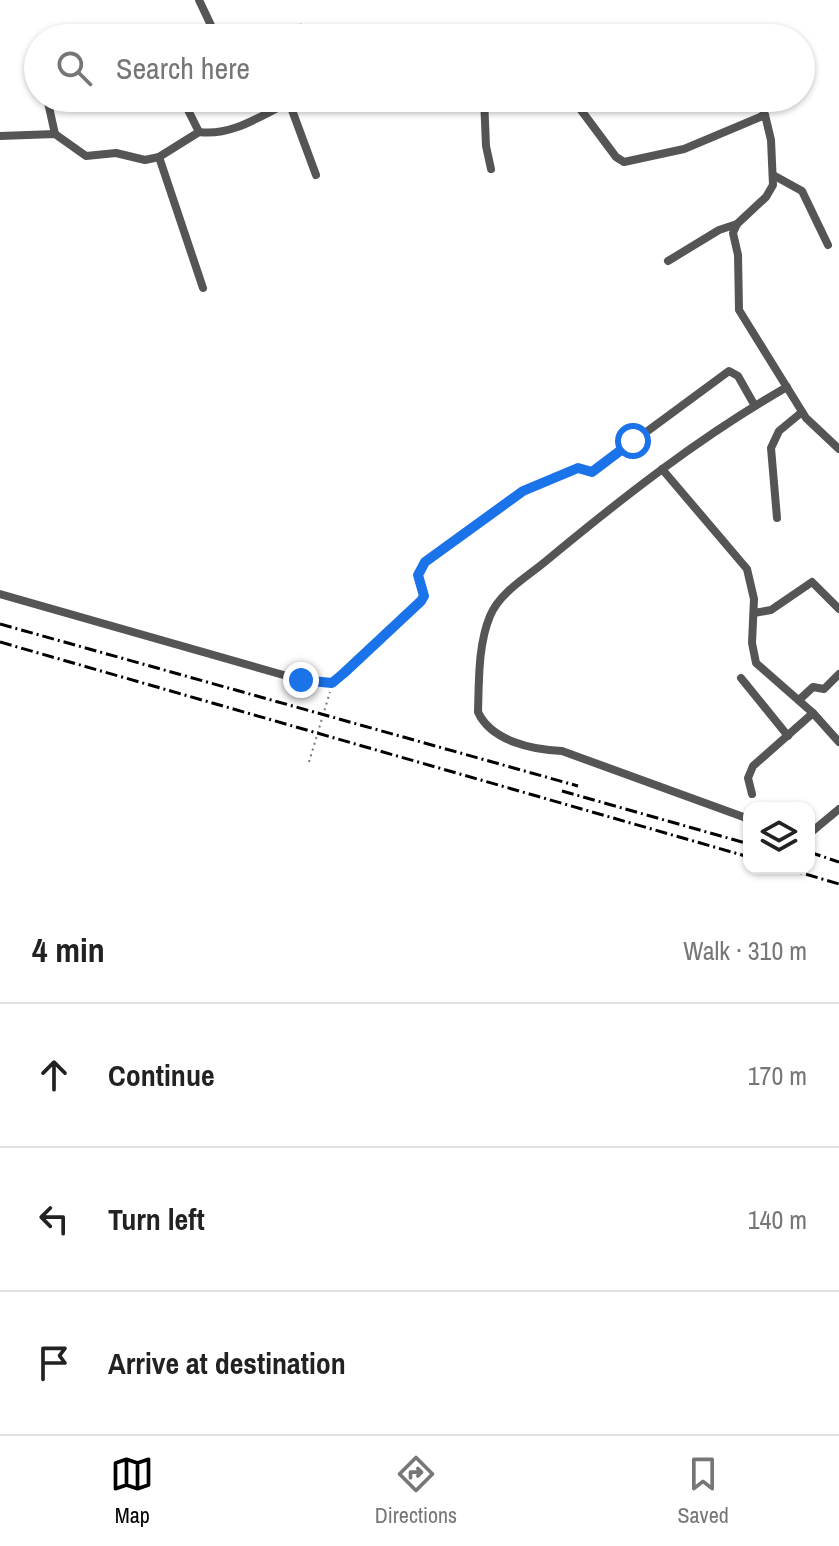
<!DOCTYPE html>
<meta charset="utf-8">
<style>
body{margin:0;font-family:"Archivo Narrow",sans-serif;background:#f6f6f6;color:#222}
.controls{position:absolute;right:24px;bottom:24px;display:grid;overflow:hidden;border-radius:16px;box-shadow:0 2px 6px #0004}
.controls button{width:72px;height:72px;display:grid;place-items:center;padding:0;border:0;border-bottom:2px solid #e0e0e0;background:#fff;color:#222;font:40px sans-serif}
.stop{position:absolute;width:24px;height:24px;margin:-18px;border:6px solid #1a73e8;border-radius:50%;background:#fff}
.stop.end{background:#1a73e8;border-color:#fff;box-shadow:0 2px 8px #0008}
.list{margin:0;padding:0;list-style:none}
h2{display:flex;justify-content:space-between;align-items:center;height:104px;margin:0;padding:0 32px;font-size:34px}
h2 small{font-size:26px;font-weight:400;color:#767676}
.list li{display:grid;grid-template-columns:52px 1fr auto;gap:24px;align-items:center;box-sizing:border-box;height:144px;padding:0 32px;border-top:2px solid #e0e0e0}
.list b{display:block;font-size:30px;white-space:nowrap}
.list em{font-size:26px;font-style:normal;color:#767676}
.icon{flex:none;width:44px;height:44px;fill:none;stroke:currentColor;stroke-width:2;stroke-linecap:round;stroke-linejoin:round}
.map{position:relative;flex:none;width:839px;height:898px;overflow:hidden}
.search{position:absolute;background:#fff;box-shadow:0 2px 6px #0004;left:24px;right:24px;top:24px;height:88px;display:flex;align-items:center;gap:20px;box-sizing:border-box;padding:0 28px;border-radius:44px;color:#767676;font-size:30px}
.sheet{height:536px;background:#fff}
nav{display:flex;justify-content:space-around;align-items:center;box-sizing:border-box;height:112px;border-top:2px solid #e0e0e0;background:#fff;font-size:22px;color:#767676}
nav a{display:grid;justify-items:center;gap:4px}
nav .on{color:#000}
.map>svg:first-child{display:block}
.building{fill:#c4c4c4}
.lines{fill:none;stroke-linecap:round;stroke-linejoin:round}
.path{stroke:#777;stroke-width:2;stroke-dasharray:2 4;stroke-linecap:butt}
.minor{stroke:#555;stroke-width:8}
.rail{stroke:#000;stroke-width:3;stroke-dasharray:12 4 2 4;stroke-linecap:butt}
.route{stroke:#1a73e8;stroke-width:10}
</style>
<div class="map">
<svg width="839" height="898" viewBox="0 0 839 898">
<rect width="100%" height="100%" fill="#fff"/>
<polygon class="building" points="301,23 306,33 297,38 292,28"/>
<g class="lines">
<polyline class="path" points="309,762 330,692"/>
<g class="minor">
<polyline points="199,0 217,38"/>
<polyline points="47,98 55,134"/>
<path d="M182,98L199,132C235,137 267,111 298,98"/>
<polyline points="484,98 486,146 491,169"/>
<polyline points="572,98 616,157 624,162 684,149 765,115 771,140 773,185 766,197 737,224 733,233 738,255 739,310 806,418 839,449"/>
<polyline points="758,98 765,115"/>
<polyline points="289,102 316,175"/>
<polyline points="0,136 55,134 86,156 116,153 145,160 159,157 199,132"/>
<polyline points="159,157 203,288"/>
<polyline points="773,175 802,191 828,245"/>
<polyline points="668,261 719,230 737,224"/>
<polyline points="662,469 747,569 754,599 752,643 756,663 813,713 839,742"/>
<polyline points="777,518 771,448 779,431 802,412"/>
<polyline points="0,594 301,680 332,683 421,601 424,596 418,575 425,562 523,491 578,468 592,472 729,371 738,376 755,406"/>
<polyline points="754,613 771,610 812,582 839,609"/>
<polyline points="741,678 788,736"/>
<polyline points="799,700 813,687 824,689 839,674"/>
<polyline points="752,794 748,778 753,766 813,713"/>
<path d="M749,819L562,751C533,750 491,741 478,712C479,681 478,645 490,616C500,592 527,577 546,561C622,498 701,436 787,387"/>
<polyline points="809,834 839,809"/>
</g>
<g class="rail">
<polyline points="0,624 578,786"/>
<polyline points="0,642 749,857"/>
<polyline points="562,791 749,844"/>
<polyline points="809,852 839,862"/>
<polyline points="785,868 839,884"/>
</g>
</g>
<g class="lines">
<polyline class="route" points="301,680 332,683 344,673 421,601 424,596 418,575 425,562 523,491 578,468 592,472 633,441"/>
</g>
</svg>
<div class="controls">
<button><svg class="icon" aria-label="layers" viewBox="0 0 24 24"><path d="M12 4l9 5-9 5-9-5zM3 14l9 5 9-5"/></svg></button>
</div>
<div class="stop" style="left:633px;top:441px"></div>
<div class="stop end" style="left:301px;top:680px"></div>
<div class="search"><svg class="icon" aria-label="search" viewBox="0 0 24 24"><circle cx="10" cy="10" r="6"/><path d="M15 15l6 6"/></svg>Search here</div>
</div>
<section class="sheet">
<h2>4 min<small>Walk · 310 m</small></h2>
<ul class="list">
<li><svg class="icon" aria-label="ahead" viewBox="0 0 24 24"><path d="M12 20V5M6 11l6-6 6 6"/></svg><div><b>Continue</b></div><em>170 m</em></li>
<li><svg class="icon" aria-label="left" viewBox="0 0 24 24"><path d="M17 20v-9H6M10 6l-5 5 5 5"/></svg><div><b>Turn left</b></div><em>140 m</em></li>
<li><svg class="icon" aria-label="arrive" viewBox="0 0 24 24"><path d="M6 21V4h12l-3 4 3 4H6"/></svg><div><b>Arrive at destination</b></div></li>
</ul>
</section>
<nav>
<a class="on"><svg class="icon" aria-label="map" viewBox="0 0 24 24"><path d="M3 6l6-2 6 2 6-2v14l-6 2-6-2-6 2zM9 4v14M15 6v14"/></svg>Map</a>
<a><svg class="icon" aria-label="directions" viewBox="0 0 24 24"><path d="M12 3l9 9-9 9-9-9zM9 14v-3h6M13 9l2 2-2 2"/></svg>Directions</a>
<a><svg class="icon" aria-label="saved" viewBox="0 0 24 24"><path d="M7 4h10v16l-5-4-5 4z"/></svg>Saved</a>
</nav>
